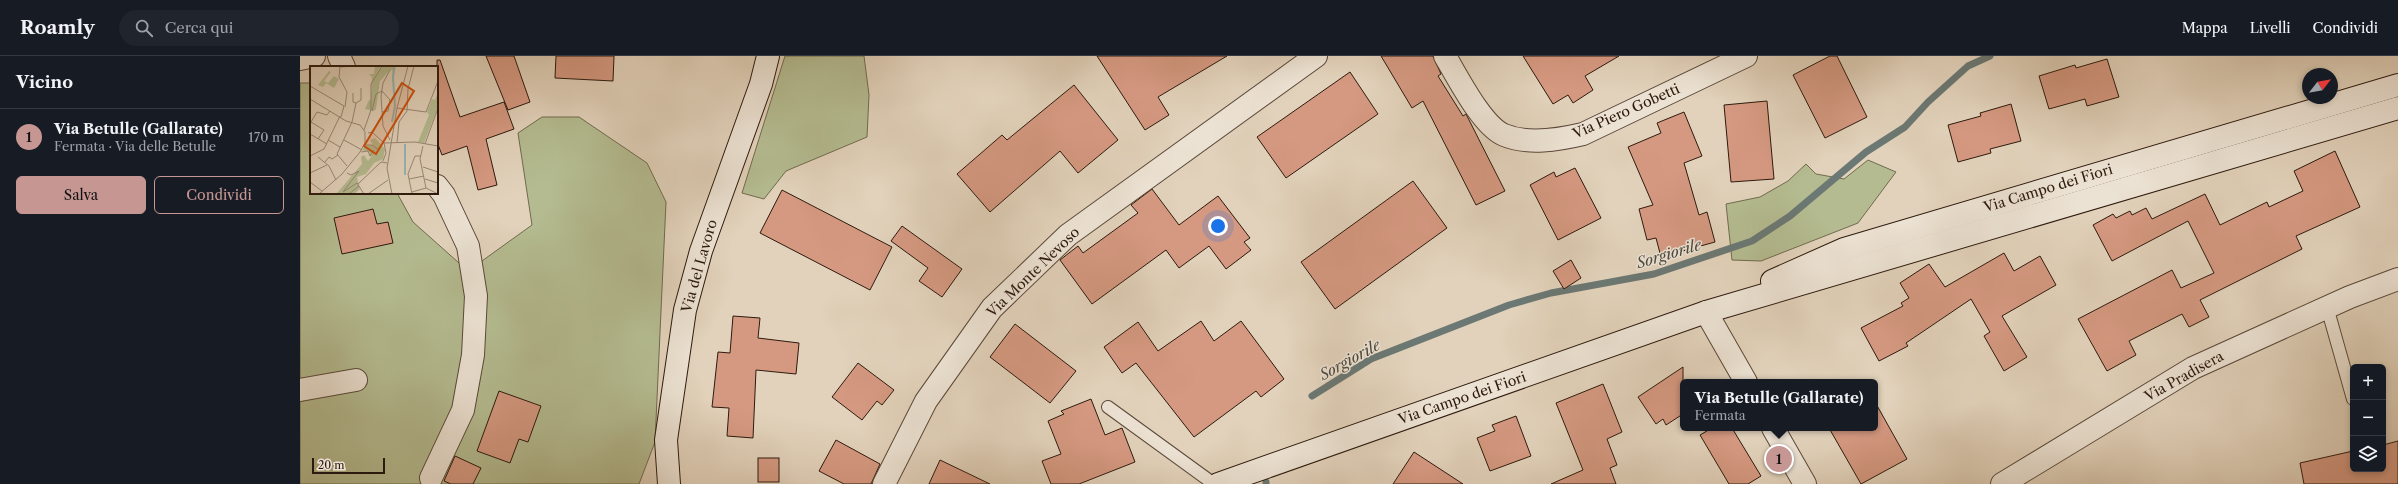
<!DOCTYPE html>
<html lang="it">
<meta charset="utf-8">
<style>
body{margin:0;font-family:"Libre Caslon Text",serif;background:#20242c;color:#f1f3f6}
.controls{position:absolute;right:12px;bottom:12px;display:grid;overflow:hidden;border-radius:6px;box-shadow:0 2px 6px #0003}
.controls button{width:36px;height:36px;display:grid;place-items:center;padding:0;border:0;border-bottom:1px solid #363941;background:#171b24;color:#f1f3f6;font:20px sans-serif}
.compass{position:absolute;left:2002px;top:12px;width:36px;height:36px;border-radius:50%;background:#171b24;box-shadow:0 2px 6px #0003;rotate:59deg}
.scale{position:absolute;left:12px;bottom:10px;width:73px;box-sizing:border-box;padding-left:4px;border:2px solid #2d1a0e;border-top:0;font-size:11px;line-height:14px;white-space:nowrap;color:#2d1a0e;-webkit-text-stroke:3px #ece2d3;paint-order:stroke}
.you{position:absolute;left:918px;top:170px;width:14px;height:14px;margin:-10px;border:3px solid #fff;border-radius:50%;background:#1a73e8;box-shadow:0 0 0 6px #1a73e833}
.badge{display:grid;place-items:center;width:26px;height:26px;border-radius:50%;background:#c59692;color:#111;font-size:13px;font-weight:700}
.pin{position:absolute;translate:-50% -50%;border:2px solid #fff;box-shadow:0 1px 4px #0006}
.popup{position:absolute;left:1380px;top:323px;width:198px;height:52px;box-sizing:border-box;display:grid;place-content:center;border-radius:6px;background:#171b24;filter:drop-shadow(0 1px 3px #0005);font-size:13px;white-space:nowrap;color:#9ea1a6}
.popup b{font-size:15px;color:#f1f3f6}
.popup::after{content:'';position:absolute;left:50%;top:100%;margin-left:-8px;border:8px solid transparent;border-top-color:#171b24}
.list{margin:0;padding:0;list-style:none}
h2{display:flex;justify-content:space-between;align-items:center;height:52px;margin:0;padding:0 16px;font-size:17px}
h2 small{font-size:13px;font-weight:400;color:#9ea1a6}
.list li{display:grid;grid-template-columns:26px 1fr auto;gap:12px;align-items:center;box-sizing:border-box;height:56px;padding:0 16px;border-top:1px solid #363941}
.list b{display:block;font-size:15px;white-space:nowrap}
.list p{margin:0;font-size:13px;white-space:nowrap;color:#9ea1a6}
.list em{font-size:13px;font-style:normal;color:#9ea1a6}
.actions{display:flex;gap:8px;padding:12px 16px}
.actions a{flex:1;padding:9px 0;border:1px solid #c59692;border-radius:6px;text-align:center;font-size:14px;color:#c59692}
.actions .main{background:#c59692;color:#111}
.icon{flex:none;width:22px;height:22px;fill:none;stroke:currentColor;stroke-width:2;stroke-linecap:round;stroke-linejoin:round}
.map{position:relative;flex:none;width:2098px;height:428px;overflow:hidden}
header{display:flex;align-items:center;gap:24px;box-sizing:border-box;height:56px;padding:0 20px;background:#171b24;border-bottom:1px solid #363941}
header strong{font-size:19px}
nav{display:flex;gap:22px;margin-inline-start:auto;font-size:14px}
.search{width:280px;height:36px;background:#20242c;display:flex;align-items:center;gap:10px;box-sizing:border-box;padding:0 14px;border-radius:22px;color:#9ea1a6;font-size:15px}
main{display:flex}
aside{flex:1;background:#171b24}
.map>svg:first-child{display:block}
.green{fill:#b4bb90;stroke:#706a4f}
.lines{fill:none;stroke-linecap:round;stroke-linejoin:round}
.stream{stroke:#6b7873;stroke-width:7}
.building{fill:#d59981;stroke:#2d1a0e}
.lane-casing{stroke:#5a4839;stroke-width:14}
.street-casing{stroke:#5a4839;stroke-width:24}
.secondary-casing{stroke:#2d1a0e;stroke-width:24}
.lane{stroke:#ece2d3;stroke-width:12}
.street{stroke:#ece2d3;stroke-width:22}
.secondary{stroke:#ece2d3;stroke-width:22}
.labels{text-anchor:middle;stroke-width:3;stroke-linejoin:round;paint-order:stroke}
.street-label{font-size:14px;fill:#2d1a0e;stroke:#ece2d3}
.water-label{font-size:15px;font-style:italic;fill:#4c4940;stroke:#ece2d3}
.inset-river{fill:none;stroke:#95b6b6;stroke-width:2}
.inset-road{fill:none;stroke:#9a8876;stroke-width:1}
.view{fill:#cc500c;fill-opacity:0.15;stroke:#cc500c;stroke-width:2}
.inset-edge{fill:none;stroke:#2d1a0e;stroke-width:2}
</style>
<header>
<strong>Roamly</strong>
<div class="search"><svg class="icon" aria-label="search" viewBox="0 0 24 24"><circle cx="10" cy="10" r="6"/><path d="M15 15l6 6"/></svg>Cerca qui</div>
<nav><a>Mappa</a><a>Livelli</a><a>Condividi</a></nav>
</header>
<main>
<aside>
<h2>Vicino<small></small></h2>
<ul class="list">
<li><span class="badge">1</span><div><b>Via Betulle (Gallarate)</b><p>Fermata · Via delle Betulle</p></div><em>170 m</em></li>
</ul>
<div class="actions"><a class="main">Salva</a><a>Condividi</a></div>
</aside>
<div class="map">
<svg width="2098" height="428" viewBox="0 0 2098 428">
<rect width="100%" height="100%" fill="#e2d2bb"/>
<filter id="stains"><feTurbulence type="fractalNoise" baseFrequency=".005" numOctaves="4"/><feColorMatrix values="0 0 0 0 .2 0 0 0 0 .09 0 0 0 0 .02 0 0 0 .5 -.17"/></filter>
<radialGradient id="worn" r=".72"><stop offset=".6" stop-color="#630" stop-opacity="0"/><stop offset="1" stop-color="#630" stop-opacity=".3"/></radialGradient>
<g class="green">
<polygon points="485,0 564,0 569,39 567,81 486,115 464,143 442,137"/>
<polygon points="0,27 11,27 11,137 97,137 113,166 168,215 232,169 218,77 242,61 279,61 347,107 366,146 355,386 339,428 0,428"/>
<polygon points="1568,104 1596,116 1558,167 1461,205 1432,204 1426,148 1460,141 1488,125 1506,108 1516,118 1544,123"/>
</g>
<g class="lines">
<g class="stream">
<polyline points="1012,340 1071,303 1209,249 1251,237 1354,218 1452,185 1490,160 1566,96 1605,71 1628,46 1668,10 1690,0"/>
<polyline points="966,428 966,426"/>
</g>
</g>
<g class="building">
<polygon points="186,0 214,0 230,46 208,54"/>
<polygon points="256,0 314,0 313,25 255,22"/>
<polygon points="797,0 927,0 858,41 869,59 845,74"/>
<polygon points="1081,0 1133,0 1141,18 1138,20 1163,60 1166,58 1167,60 1205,135 1176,149 1123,45 1112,52"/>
<polygon points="1223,0 1319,0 1285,20 1293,34 1273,47 1268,39 1253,48"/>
<polygon points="1530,0 1537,0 1567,61 1525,82 1493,19"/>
<polygon points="1807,3 1819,41 1787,50 1785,43 1749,53 1739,20 1775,9 1776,12"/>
<polygon points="137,4 140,4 160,61 204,46 214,73 186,83 197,129 178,134 167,90 142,99 137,86"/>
<polygon points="1050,16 1078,58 986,122 957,81"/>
<polygon points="774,29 818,84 778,117 760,95 690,156 657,118 702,79 707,84"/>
<polygon points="1467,45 1474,123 1431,126 1424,49"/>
<polygon points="1711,48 1721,85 1690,93 1691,97 1658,106 1648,69 1681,60 1680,57"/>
<polygon points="1384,56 1402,100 1384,107 1399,159 1407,156 1415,186 1361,201 1356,182 1347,184 1339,153 1353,149 1328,91 1361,77 1357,67"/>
<polygon points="2035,95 2060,151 1996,180 2002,193 1900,244 1909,261 1889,271 1882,258 1829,285 1836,299 1807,315 1778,263 1872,214 1881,232 1914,217 1888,165 1812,205 1793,169 1813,158 1816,162 1830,155 1832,159 1846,152 1852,163 1905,138 1920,169 1967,146 1969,151 2003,135 1994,115"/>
<polygon points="1275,112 1301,162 1258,184 1230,129 1254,116 1256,121"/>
<polygon points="1113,125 1147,172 1035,253 1001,206"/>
<polygon points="852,133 879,169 918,140 950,182 944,186 951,194 926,213 909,190 879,212 866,194 792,248 760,204 778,190 783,197 838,157 831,149"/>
<polygon points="482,134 592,191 570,234 460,177"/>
<polygon points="73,153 77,168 88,166 93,187 42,198 34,162"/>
<polygon points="602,170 662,213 642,241 619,225 628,212 591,185"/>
<polygon points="1704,197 1714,215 1740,200 1756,229 1702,260 1727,301 1704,315 1684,280 1690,276 1671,243 1606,287 1608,290 1579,305 1561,272 1603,250 1601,247 1609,242 1600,227 1629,208 1645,231"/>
<polygon points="1271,204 1281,222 1264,233 1253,215"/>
<polygon points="433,260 460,262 458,282 499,287 496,318 456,314 453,382 427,380 429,352 412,351 418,296 430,297"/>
<polygon points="901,265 914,285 941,265 984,323 961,341 956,335 894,381 836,307 822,317 804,291 838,266 858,295"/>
<polygon points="715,268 776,315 750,347 690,301"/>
<polygon points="558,307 594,334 582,349 577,345 562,364 532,341"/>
<polygon points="1383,311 1383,358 1366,369 1363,363 1356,368 1338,341"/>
<polygon points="1303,328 1322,376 1307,383 1317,409 1310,412 1316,428 1251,428 1283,414 1256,347"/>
<polygon points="199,335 241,350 228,386 219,383 210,407 177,395"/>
<polygon points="791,343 805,379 822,372 835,406 779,428 751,428 742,405 761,398 748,365 764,358 761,355"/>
<polygon points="1575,346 1607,403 1561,428 1529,372 1575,372"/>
<polygon points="1216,360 1231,400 1190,415 1177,382 1195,375 1192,369"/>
<polygon points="1412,372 1432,372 1461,420 1448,428 1429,428 1400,379"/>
<polygon points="536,384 580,408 571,428 544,428 519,415"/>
<polygon points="2098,385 2098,428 2004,428 2000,407 2053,395 2053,413 2083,413 2083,389"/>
<polygon points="1114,396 1163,428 1093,428"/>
<polygon points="155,400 181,412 173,428 151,428 144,425"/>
<rect x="458" y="402" width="21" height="24"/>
<polygon points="640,404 690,428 629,428"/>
</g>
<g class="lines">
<g class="lane-casing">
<g id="lane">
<polyline points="2027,251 2053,343"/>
<polyline points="808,351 914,428"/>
</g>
</g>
<g class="street-casing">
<g id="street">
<polyline points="39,0 44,11"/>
<path d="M1145,0C1157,20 1182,70 1204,79C1228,89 1258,84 1283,78L1446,0"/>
<polyline points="0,3 14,0"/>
<polyline points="1406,256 1446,326"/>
<polyline points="0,334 56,324"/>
<polyline points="1473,372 1505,428"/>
<polyline points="131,422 163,354 173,299 176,240 168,190 144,139 137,130"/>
<polyline points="584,428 626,345 692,252 768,179 1016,0"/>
<polyline points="1702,428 1893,312 2050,241 2098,223"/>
</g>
</g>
<g class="secondary-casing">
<g id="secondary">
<polyline points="1472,225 1544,193 2098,29"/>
<polyline points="369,428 366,384 385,254 401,195 461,28 468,0"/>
<polyline points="918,428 1406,256 2098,52"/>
</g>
</g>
<use href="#lane" class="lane"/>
<use href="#street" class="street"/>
<use href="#secondary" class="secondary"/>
</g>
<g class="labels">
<g class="street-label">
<text transform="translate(1326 55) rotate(-24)" y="5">Via Piero Gobetti</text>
<text transform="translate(1748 132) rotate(-17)" y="5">Via Campo dei Fiori</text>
<text transform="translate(399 210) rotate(-74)" y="5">Via del Lavoro</text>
<text transform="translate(733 216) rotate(-44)" y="5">Via Monte Nevoso</text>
<text transform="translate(1884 320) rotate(-29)" y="5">Via Pradisera</text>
<text transform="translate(1162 342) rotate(-19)" y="5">Via Campo dei Fiori</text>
</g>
<g class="water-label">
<text transform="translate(1369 198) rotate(-17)" y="5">Sorgiorile</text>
<text transform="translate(1050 304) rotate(-29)" y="5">Sorgiorile</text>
</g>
</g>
<g transform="translate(10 10)">
<rect width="128" height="128" fill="#e2d2bb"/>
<path d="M65,0H71L62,14L72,0H86L84,10V5L80,4L70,15L66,43L64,45L55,43L59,34H61L62,11L59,8H64ZM19,5L21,6L14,15L18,17L24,10L29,13L24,22L16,17L13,21L8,19ZM128,26V41L114,77L108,76L119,49L117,46L122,33L125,34ZM65,72L75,83L73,93L64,97L56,108L47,111L50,123L44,128L27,127L52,98L51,91L54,89L58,95L61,91L59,86L52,84L55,80L63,79L60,74Z" fill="#b4bb90"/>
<path class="inset-river" d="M82,56L85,40L83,12L84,0M95,78V109"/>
<path class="inset-road" d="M30,0L29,11L37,26L35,41M30,1L47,0M0,20L34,40L31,51M43,27V36L46,37M0,33L36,55L50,59L55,66V77L50,86L32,108L9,128M87,42L116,46L128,15M62,45L66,28L72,25L80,34L78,45L72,46M54,64L61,44V18L72,0M58,67L62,66L74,77L105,76L128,80M0,68L17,78M8,73L14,64L1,56L7,46L17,49L20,45M18,74L30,81M34,74L52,84M80,74L73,60L71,30L73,17L80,4M87,77L89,56L97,45L98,23L104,0M115,78L128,42M54,79H62L69,84M113,80L110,93L116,122M51,86L58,85L60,90L64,84M0,90L14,83L30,50M8,91L19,100L26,114M73,95L76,87L74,77M15,96L19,91L22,93L28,89M37,100L27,88L42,56L46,37L51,34V22M113,101L128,106M0,107L17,99M37,107L41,109L49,105L33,126L47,117L54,128M99,113L114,110M115,113L128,117M0,116L12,125M48,118L71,96L77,97M102,126L116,122L128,128M39,128L49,120M58,128L78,114M82,128L77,102L87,42L98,0M102,128L98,108L105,90H111"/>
<path class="view" d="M92,17L104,25L66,88L54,80Z"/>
<rect width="128" height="128" class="inset-edge"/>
</g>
<rect width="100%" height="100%" filter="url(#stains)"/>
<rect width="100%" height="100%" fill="url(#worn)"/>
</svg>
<div class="controls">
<button>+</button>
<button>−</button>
<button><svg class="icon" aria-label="layers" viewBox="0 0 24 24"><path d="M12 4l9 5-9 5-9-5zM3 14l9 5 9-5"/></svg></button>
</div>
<svg class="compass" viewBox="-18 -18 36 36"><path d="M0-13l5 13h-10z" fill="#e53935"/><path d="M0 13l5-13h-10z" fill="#9ea1a6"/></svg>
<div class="scale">20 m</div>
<div class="you"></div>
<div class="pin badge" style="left:1479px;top:403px">1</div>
<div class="popup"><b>Via Betulle (Gallarate)</b>Fermata</div>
</div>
</main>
